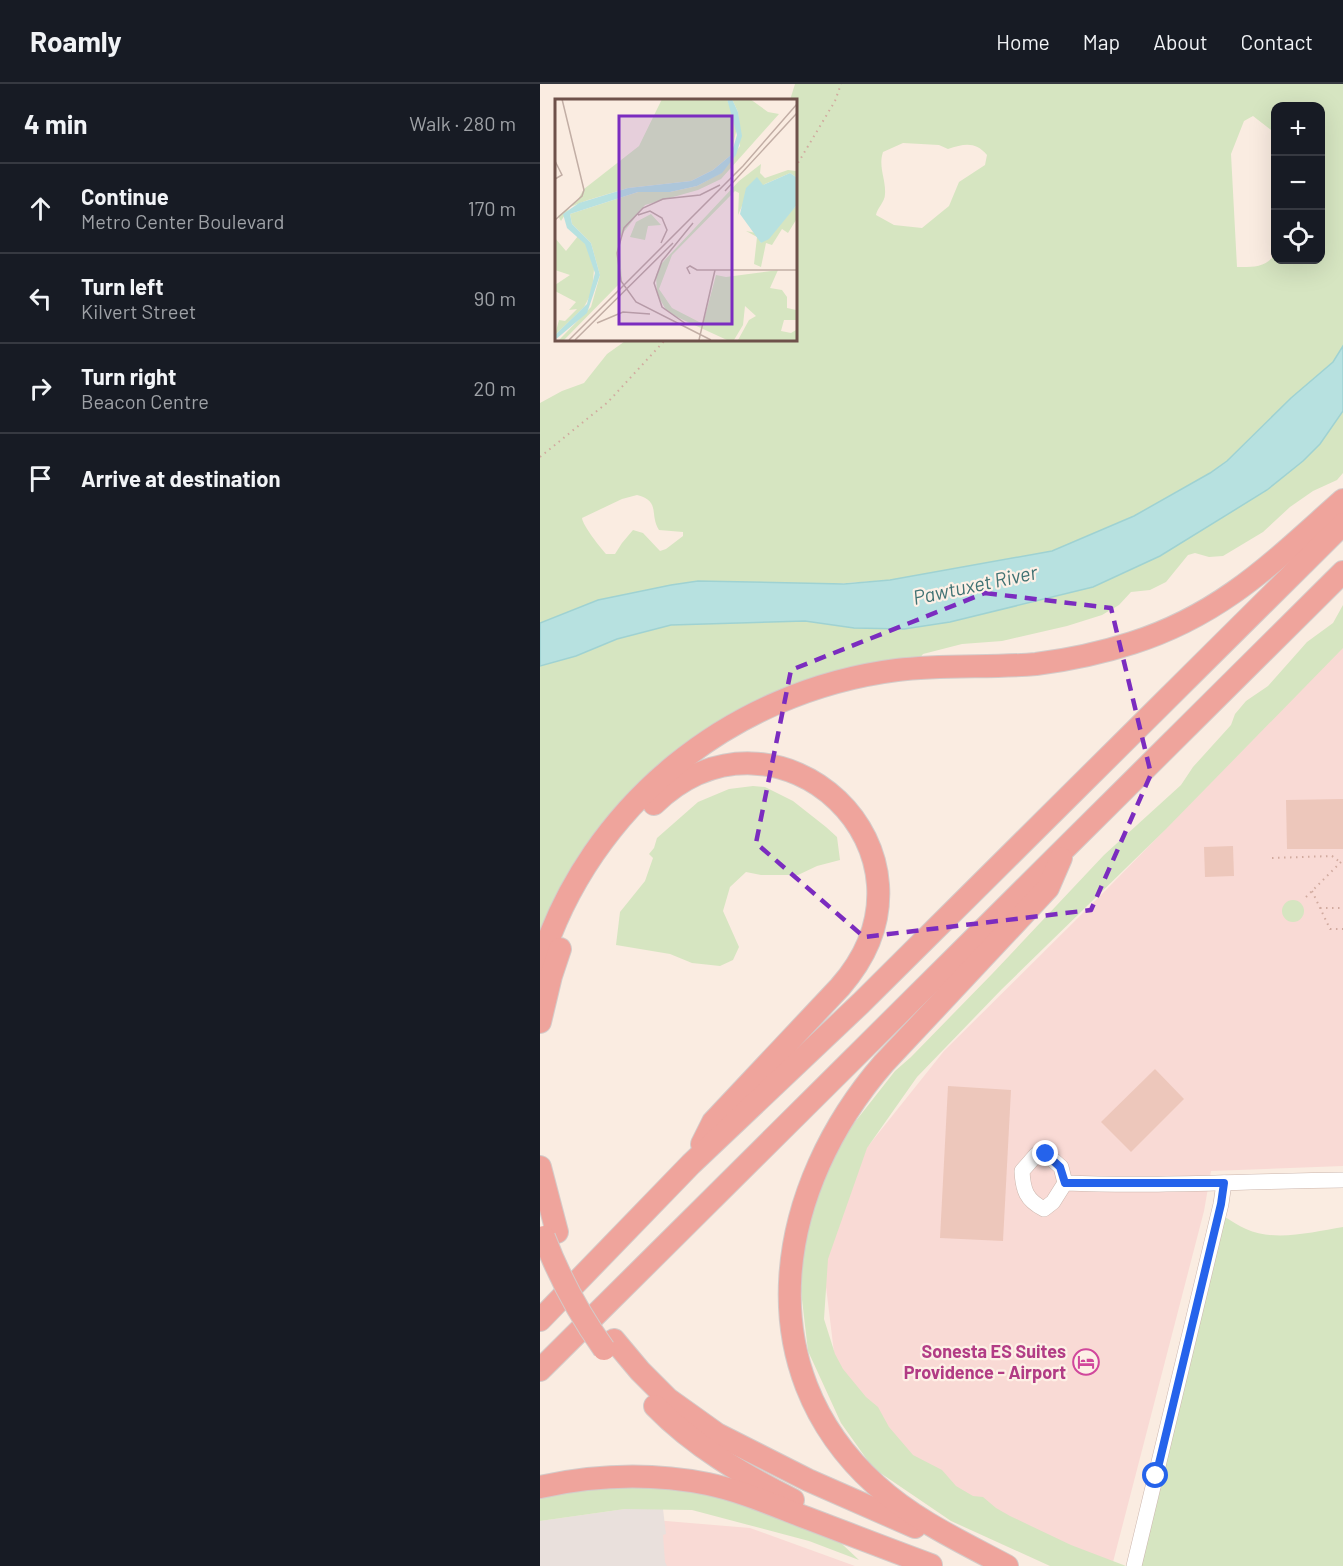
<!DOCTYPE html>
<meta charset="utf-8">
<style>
body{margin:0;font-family:Barlow,sans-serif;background:#20242c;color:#f1f3f6}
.controls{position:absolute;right:18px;top:18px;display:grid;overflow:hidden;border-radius:12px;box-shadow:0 6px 24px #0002}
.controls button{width:54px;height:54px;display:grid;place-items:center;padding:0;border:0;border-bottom:2px solid #363941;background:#171b24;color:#f1f3f6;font:30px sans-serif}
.stop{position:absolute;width:18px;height:18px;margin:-14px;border:4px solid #2563eb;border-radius:50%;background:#fff}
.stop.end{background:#2563eb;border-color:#fff;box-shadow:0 2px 6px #0008}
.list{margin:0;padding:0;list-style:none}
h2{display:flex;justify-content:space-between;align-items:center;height:78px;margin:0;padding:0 24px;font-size:26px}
h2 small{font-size:20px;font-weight:400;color:#9ea1a6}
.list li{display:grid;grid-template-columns:39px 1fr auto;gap:18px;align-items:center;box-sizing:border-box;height:90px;padding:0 24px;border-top:2px solid #363941}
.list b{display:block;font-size:22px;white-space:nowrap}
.list p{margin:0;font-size:20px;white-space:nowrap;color:#9ea1a6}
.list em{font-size:20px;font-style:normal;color:#9ea1a6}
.icon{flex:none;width:33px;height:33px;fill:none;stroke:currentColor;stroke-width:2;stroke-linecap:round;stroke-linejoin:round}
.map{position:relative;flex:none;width:803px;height:1482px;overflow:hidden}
header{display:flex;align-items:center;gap:36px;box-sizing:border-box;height:84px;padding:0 30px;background:#171b24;border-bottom:2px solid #363941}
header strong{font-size:28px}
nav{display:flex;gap:33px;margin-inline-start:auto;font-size:21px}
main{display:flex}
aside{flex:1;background:#171b24}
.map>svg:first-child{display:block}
.commercial{fill:#f9dad5}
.industrial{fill:#e9e0dc}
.green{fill:#d6e5c1;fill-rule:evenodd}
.water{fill:#b7e1e0;stroke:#9fd2d2;stroke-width:1.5}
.building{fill:#edc7bb}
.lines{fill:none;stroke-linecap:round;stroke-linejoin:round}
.minor-casing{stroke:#cbb5ac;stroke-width:16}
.highway-casing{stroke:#d4cbc9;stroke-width:24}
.path{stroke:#d1aa9f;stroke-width:2;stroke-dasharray:1.5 4.5;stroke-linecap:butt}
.minor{stroke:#fff;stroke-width:15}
.highway{stroke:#efa49c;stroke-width:22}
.highway-bridge-casing{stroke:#d4cbc9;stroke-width:24;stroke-linecap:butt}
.highway-bridge{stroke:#efa49c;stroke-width:22}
.route{stroke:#2563eb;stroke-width:8}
.marked{fill:none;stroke:#7b2cbf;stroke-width:4.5;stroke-dasharray:12 8;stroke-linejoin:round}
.labels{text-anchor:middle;stroke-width:4.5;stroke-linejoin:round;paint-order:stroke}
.hotel-label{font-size:18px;font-weight:bold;fill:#b23c85;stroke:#fdf0e6;text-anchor:end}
.water-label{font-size:20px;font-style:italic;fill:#407273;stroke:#fdf0e6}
.inset-road{fill:none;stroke:#c2aea5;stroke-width:1.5}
.view{fill:#7b2cbf;fill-opacity:0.15;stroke:#7b2cbf;stroke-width:3}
.inset-edge{fill:none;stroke:#6e514a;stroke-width:3}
</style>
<header>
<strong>Roamly</strong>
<nav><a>Home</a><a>Map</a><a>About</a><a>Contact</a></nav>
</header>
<main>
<aside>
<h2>4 min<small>Walk · 280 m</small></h2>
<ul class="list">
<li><svg class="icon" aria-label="ahead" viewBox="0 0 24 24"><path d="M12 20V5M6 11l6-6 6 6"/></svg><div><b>Continue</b><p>Metro Center Boulevard</p></div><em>170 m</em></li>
<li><svg class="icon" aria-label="left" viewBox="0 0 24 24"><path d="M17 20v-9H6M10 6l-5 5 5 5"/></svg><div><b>Turn left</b><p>Kilvert Street</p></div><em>90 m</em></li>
<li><svg class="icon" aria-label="right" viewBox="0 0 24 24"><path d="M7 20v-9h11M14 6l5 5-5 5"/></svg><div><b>Turn right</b><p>Beacon Centre</p></div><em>20 m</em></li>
<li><svg class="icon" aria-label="arrive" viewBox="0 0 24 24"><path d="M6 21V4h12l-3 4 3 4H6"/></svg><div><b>Arrive at destination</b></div></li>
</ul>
</aside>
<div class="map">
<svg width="803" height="1482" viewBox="0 0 803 1482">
<rect width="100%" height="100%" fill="#faece1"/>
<g class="commercial">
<polygon points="803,563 803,1082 671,1087 664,1127 572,1482 439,1447 297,1293 283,1178 317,1076 404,967 566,806"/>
<polygon points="66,1432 210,1444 315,1482 0,1482 0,1441"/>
</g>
<polygon class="industrial" points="85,1425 123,1425 126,1450 123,1451 125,1478 127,1482 0,1482 0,1437"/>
<g class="green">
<path d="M255,0H803V262L793,278L751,314L687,377L670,389L594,432L512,467L350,496L58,516L0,539V319L22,307L44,299L67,270L88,255H255V16H250ZM736,22H780V176H736L735,170C726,184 712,183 697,183L691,70L704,37L713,32L735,49ZM363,59L399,61L408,65C424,60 435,57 447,71L445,81L419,98L409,122L382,144L354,141L336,131C337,124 345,118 345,110C346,95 338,83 343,68ZM97,411C121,417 109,430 119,446L143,448V452L126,465L120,467L103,449L93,446L82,459L75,470H66C60,463 43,442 42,434L82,415Z"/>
<polygon points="803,327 803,389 797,396 773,407 750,423 723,448 683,472 669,473 655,469 648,471 626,498 610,506 591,508 579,521 562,531 527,542 462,557 422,560 383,570 379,575 362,576 128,677 0,860 0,582 36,572 77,555 131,541 265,537 314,544 410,538 553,503 620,472 727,406 763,377 780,360"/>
<polygon points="803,521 803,564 626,745 462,905 377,993 327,1064 288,1175 284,1235 295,1270 303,1285 326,1313 338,1323 349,1343 373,1371 402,1386 416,1402 433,1412 443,1413 456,1424 470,1432 531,1461 586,1482 510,1482 411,1437 333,1384 301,1339 268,1267 261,1207 262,1134 304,1052 355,987 371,973 452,890 564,771 641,701 653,683 691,641 695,630 706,617 728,602 767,558 793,539"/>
<polygon points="213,702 225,703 253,717 286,743 297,753 300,776 277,782 258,791 221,791 206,788 190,803 183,827 199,863 193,876 180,882 152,879 130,870 76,861 80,828 105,797 113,774 109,770 114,764 117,754 158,718 189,705"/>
<circle cx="753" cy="827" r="11"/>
<path d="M685,1133C692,1137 699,1142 706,1145C735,1158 772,1148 803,1143V1482H596Z"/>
<polygon points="136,1399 271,1439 302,1460 319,1476 269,1457 152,1426 85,1425 0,1437 0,1407"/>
</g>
<polygon class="water" points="803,262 803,327 780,360 763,377 727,406 620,472 553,503 410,538 364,545 314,544 265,537 131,541 77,555 36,572 0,582 0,539 58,516 131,501 158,497 304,500 350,496 512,467 594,432 670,389 687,377 751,314 793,278"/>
<g class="building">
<polygon points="803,715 803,765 747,765 746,716"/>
<polygon points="693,762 694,792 665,793 664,763"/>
<polygon points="615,985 644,1015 591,1068 561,1038"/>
<polygon points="408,1002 471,1006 463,1157 400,1154"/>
</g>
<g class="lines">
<g class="minor-casing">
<g id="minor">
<path d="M525,1099L513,1118L504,1125C486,1116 483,1106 482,1087L496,1071L506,1070L521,1083L525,1099C618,1103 711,1097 803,1096"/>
<polyline points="594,1482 681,1120 684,1099"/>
</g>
</g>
<g class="highway-casing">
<g id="highway">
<path d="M114,720C237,601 418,768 300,903L173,1038L162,1060"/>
<path d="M0,880C50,720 192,607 357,586C403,580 450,584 496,580C528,576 561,569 592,559C683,530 734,477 803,416"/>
<polyline points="0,938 11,892 20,865"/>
<polyline points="0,1083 17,1148"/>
<polyline points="0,1236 151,1080 321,919 803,440"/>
<polyline points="74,1256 100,1287 128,1315 177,1350 268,1396 375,1443"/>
<polyline points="0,1286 803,488"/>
<path d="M115,1322C154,1362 203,1391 253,1416"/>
<path d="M0,1403C54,1391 113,1389 168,1400C202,1407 235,1422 267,1434C309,1450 350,1466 391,1481"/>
<path d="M467,1482C422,1458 374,1436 336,1401C204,1282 237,1102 344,979L508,804L521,774"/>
</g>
</g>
<g class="path">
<polyline points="255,84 295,17 301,0"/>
<polyline points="0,373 68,318 126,255"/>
<polyline points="732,774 792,772 800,778"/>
<polyline points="772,807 790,845 803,845"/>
<polyline points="766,813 803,776"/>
<polyline points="780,824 803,824"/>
</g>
<use href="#minor" class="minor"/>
<use href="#highway" class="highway"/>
<g class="highway-bridge-casing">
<path id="highway-bridge" d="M4,1153C19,1193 39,1230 64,1265"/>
</g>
<use href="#highway-bridge" class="highway-bridge"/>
</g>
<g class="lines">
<polyline class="route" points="506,1070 520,1083 525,1099 684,1099 681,1120 616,1392"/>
</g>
<path class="marked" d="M445,509L571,524L611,690L551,826L324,853L216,759L251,586Z"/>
<defs>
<g id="hotel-ring" transform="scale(1.35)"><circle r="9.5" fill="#fdf0e6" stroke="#d1479c" stroke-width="1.5"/><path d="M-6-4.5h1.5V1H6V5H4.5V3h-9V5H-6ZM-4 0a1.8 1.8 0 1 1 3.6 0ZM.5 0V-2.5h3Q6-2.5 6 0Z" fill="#d1479c"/></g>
</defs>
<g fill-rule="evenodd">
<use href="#hotel-ring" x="546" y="1278"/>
</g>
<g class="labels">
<g class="hotel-label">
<text x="526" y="1274">Sonesta ES Suites<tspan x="526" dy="21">Providence - Airport</tspan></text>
</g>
<g class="water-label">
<text transform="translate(435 501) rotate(-12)" y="7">Pawtuxet River</text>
</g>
</g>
<g transform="translate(15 15)">
<rect width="242" height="242" fill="#faece1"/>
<path d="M107,0H172L182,28L176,56L158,71L136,82L73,89L33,101L15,108L6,122L3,117L22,102L29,90L84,47ZM177,0H195L213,13L224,15L166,80L143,91L90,106L64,139L67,182L9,241H4L36,208L45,176L36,144L17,125L15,115L83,93H115L142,87L166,74L185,47L183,13ZM206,65L205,74L210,79L233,71L241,72V78L235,74L210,85L187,107L183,116L184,94L180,92L117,156L104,190L117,209L148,225L161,176L171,178L223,171L215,189L227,191L232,198V209L241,211V221H229L226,232L236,234L241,231V241H183L194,221L201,217L190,207L188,226L179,241H172L122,218L111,211L102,195L101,176L107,164L184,82ZM241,107V121L233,134L227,130L217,146L211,144L206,168L199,165L202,138L191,132L201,134L206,144ZM96,115L106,126L93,127L90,141L75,138L81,123ZM23,137L31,145L39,170L37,193L29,208L0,236L4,221L10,222L22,210L14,211L21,203L0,192V186L15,176L0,171V139L11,152Z" fill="#d6e5c1"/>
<path d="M172,0H177L183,13L187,37L181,56L167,74L142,87L115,93H83L15,115L17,125L36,144L45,176L32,214L0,241V236L32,205L40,174L30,145L12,129L8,115L24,104L73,89L136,82L158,71L176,56L182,36ZM235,74L241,78V107L214,140L206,144L185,115L191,89L202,78L208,86Z" fill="#b7e1e0"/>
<path class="inset-road" d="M0,62L7,76L0,80M170,92L242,14M83,116L95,112L107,119L112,131L106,144M0,121L27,97L29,91L7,0M135,175L132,169L135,167L142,171H242M42,224L68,213L95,215M131,225L107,208L99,184L107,162L138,124M14,241L188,67L242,5M20,241L118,144M144,241L160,171M156,241L81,203L66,182L62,154L69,129L88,109L108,100L145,96L165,86"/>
<path class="view" d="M64,17H177V225H64Z"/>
<rect width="242" height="242" class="inset-edge"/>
</g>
</svg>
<div class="controls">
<button>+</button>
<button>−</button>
<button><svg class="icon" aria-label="locate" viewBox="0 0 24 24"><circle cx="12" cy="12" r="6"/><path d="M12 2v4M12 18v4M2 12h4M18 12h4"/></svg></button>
</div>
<div class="stop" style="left:616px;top:1392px"></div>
<div class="stop end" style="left:506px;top:1070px"></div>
</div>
</main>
